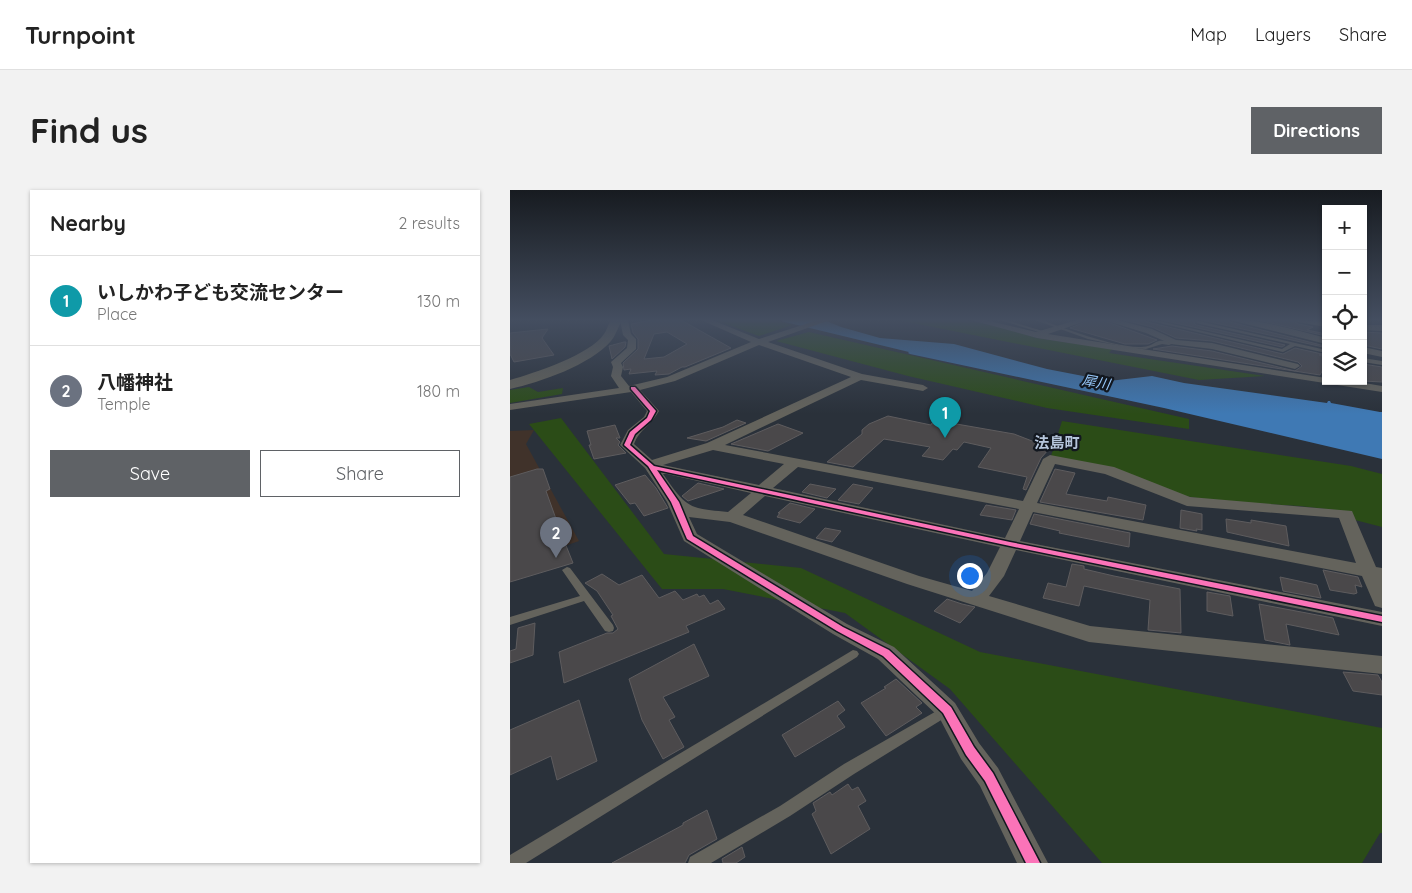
<!DOCTYPE html>
<meta charset="utf-8">
<style>
body{margin:0;font-family:Quicksand,"Noto Sans JP",sans-serif;background:#f2f2f2;color:#222}
.controls{position:absolute;right:15px;top:15px;display:grid;overflow:hidden;border-radius:0px;box-shadow:0 1px 4px #0004}
.controls button{width:45px;height:45px;display:grid;place-items:center;padding:0;border:0;border-bottom:1px solid #e0e0e0;background:#fff;color:#222;font:25px sans-serif}
.you{position:absolute;left:459px;top:385px;width:18px;height:18px;margin:-12px;border:4px solid #fff;border-radius:50%;background:#1a73e8;box-shadow:0 0 0 8px #1a73e833}
.badge{display:grid;place-items:center;width:32px;height:32px;border-radius:50%;background:#5f6266;color:#fff;font-size:16px;font-weight:700}
.pin{position:absolute;translate:-50% -41px;filter:drop-shadow(0 1px 2px #0008)}
.pin::after{content:'';position:absolute;top:26px;width:18px;height:15px;background:inherit;clip-path:polygon(0 0,100% 0,50% 100%)}
.list{margin:0;padding:0;list-style:none}
h2{display:flex;justify-content:space-between;align-items:center;height:65px;margin:0;padding:0 20px;font-size:21px}
h2 small{font-size:16px;font-weight:400;color:#767676}
.list li{display:grid;grid-template-columns:32px 1fr auto;gap:15px;align-items:center;box-sizing:border-box;height:90px;padding:0 20px;border-top:1px solid #e0e0e0}
.list b{display:block;font-size:19px;white-space:nowrap}
.list p{margin:0;font-size:16px;white-space:nowrap;color:#767676}
.list em{font-size:16px;font-style:normal;color:#767676}
.actions{display:flex;gap:10px;padding:15px 20px}
.actions a{flex:1;padding:11px 0;border:1px solid #5f6266;border-radius:0px;text-align:center;font-size:18px;color:#5f6266}
.actions .main{background:#5f6266;color:#fff}
.icon{flex:none;width:28px;height:28px;fill:none;stroke:currentColor;stroke-width:2;stroke-linecap:round;stroke-linejoin:round}
.map{position:relative;flex:none;width:872px;height:673px;overflow:hidden;border-radius:0px}
header{display:flex;align-items:center;gap:30px;box-sizing:border-box;height:70px;padding:0 25px;background:#fff;border-bottom:1px solid #e0e0e0}
header strong{font-size:24px}
nav{display:flex;gap:28px;margin-inline-start:auto;font-size:18px}
.intro{display:flex;align-items:center;justify-content:space-between;box-sizing:border-box;height:120px;padding:0 30px}
h1{margin:0;font-size:35px}
.button{padding:12px 22px;border-radius:0px;background:#5f6266;color:#fff;font-size:18px;font-weight:700}
main{display:flex;gap:30px;padding:0 30px}
aside{flex:1;background:#fff;border-radius:0px;box-shadow:0 1px 4px #0004}
.map>svg:first-child{display:block}
.education{fill:#40322a}
.green{fill:#2b4c17}
.water{fill:#3f79b4}
.building{fill:#4a484a;stroke:#5e5c5e;fill-rule:evenodd}
.lines{fill:none;stroke-linecap:round;stroke-linejoin:round}
.lane{fill:#64635c;fill-rule:evenodd}
.street{fill:#64635c;fill-rule:evenodd}
.secondary{fill:#656358;fill-rule:evenodd}
.cycleway-casing{stroke:#12171f;stroke-width:3}
.cycleway{fill:#fb73b8;fill-rule:evenodd}
.labels{text-anchor:middle;stroke-width:4.5;stroke-linejoin:round;paint-order:stroke}
.far-water-label{font-size:14px;font-style:italic;fill:#98c8fa;stroke:#12171f}
.far-quarter-label{font-size:15px;font-weight:bold;fill:#b6c6dc;stroke:#12171f}
</style>
<header>
<strong>Turnpoint</strong>
<nav><a>Map</a><a>Layers</a><a>Share</a></nav>
</header>
<div class="intro"><h1>Find us</h1><a class="button">Directions</a></div>
<main>
<aside>
<h2>Nearby<small>2 results</small></h2>
<ul class="list">
<li><span class="badge" style="background:#0f9aa8">1</span><div><b>いしかわ子ども交流センター</b><p>Place</p></div><em>130 m</em></li>
<li><span class="badge" style="background:#6b7280">2</span><div><b>八幡神社</b><p>Temple</p></div><em>180 m</em></li>
</ul>
<div class="actions"><a class="main">Save</a><a>Share</a></div>
</aside>
<div class="map">
<svg width="872" height="673" viewBox="0 0 872 673">
<rect width="100%" height="100%" fill="#2a313a"/>
<polygon class="education" points="24,240 16,254 69,351 0,375 0,241"/>
<g class="green">
<polygon points="205,130 265,130 282,135 249,146"/>
<polygon points="388,130 455,130 495,138 526,148 602,159 599,163 755,186 689,190"/>
<polygon points="299,142 679,229 679,239 537,218 398,186 266,151"/>
<polygon points="19,197 28,202 53,198 52,204 0,213 0,200"/>
<polygon points="51,228 154,364 291,378 470,462 872,538 872,643 870,643 852,673 592,673 440,499 335,423 213,399 152,399 19,234"/>
<polygon points="552,231 841,276 872,284 872,337 845,330 842,322 790,316 707,311 668,305 541,266"/>
</g>
<polygon class="water" points="274,130 314,130 331,137 370,148 444,154 537,179 599,191 642,186 674,193 817,213 818,211 820,211 821,213 870,222 872,222 872,269 654,218 400,164 398,163 399,162 271,131"/>
<g class="building">
<path d="M142,130H171L221,158L175,177H172L159,184L145,185L147,181L119,184L121,179L114,180L113,173L128,159V149L123,143L121,134ZM157,142L177,154L154,167L134,169L144,144Z"/>
<polygon points="581,130 592,130 647,150 638,154 615,154 560,138"/>
<polygon points="614,130 635,130 637,132 773,164 785,158 812,164 809,165 816,167 816,174 810,185 643,159 662,156 702,161 785,181 792,176 788,172 702,151 666,148 642,137"/>
<polygon points="652,130 686,130 684,133 686,135 775,155 772,157"/>
<polygon points="692,130 718,130 720,132 815,156 813,157"/>
<polygon points="748,130 782,130 788,134 803,137 797,140 816,144 816,146"/>
<polygon points="38,139 32,148 44,165 4,172 0,164 0,143"/>
<polygon points="853,142 872,143 872,159 853,155"/>
<polygon points="114,152 116,152 115,157 102,169 99,156"/>
<polygon points="853,174 872,177 872,192 853,191"/>
<polygon points="378,226 421,235 422,233 433,235 435,232 504,244 535,256 539,259 531,268 516,300 513,299 517,287 468,277 481,258 454,252 447,260 443,259 433,270 412,266 420,257 374,249 343,277 317,272 352,244 352,240 359,234"/>
<polygon points="227,230 236,233 196,251 177,248 213,237"/>
<polygon points="268,234 293,243 258,261 221,254"/>
<polygon points="105,235 110,248 106,248 110,252 108,255 116,263 84,269 79,255 81,255 77,241"/>
<polygon points="27,279 33,279 40,299 36,301 50,340 54,339 59,352 55,353 63,373 0,392 0,287"/>
<polygon points="545,279 565,283 556,304 597,311 598,307 636,315 633,330 530,312"/>
<polygon points="135,285 146,298 158,318 134,326 125,313 120,314 105,295"/>
<polygon points="188,293 214,299 178,311 172,306"/>
<polygon points="300,294 326,299 317,308 292,302"/>
<polygon points="343,294 363,298 349,314 328,310"/>
<polygon points="280,313 305,319 290,333 267,327 270,323 268,323"/>
<polygon points="476,315 506,320 502,330 470,325"/>
<polygon points="671,320 692,324 692,340 686,339 687,341 670,338"/>
<polygon points="524,324 620,343 619,357 549,343 550,341 520,334"/>
<polygon points="716,329 741,333 741,330 776,336 779,356 717,342"/>
<polygon points="315,338 331,341 322,352 306,348"/>
<polygon points="562,374 574,376 574,379 604,386 670,399 671,443 638,440 640,410 574,396 569,416 533,408 538,393 556,397"/>
<polygon points="813,380 848,387 852,397 845,395 847,403 844,404 820,400"/>
<polygon points="92,384 109,395 132,385 149,408 165,401 173,410 187,404 189,407 194,405 200,414 208,410 215,419 176,436 179,442 54,493 49,462 97,443 103,443 108,439 101,426 103,425 87,401 75,393"/>
<polygon points="770,387 807,395 811,408 773,401"/>
<polygon points="697,402 720,406 723,426 697,421"/>
<polygon points="437,409 452,414 465,417 450,433 424,421"/>
<polygon points="749,414 823,428 829,445 776,434 780,455 755,450"/>
<polygon points="25,433 23,465 0,473 0,461 6,459 8,438"/>
<polygon points="184,454 199,486 153,507 165,527 159,530 174,557 153,569 132,530 119,489"/>
<polygon points="833,482 868,485 872,492 872,505 843,501"/>
<polygon points="386,489 412,513 406,517 412,523 376,546 351,513 376,498 374,497"/>
<polygon points="69,510 87,571 47,590 41,566 0,585 0,540"/>
<polygon points="328,511 335,520 327,526 335,537 285,567 272,545"/>
<polygon points="338,594 342,600 348,597 356,611 348,616 360,639 321,664 302,624 306,621 303,613 320,602 322,605"/>
<polygon points="197,620 207,649 179,665 175,673 102,673 173,635 173,633"/>
<polygon points="232,657 235,667 226,673 213,673 212,669"/>
</g>
<g class="lines">
<g class="lane">
<polygon points="490,130 496,130 536,142 532,143"/>
<path d="M525,130H531C555,138 614,162 638,156C642,155 645,152 649,151C654,150 658,152 664,151L666,152L659,155L652,154L636,159L620,158L578,149Z"/>
<polygon points="637,130 644,130 772,159 780,154 686,133 688,131 816,160 816,163 785,156 773,162"/>
<polygon points="853,168 872,171 872,175 853,172"/>
<polygon points="57,377 60,378 103,435 104,438 103,441 99,442 95,441 74,411 0,435 0,427 70,406 52,380"/>
<polygon points="343,460 347,461 349,464 347,467 16,673 0,673 0,665"/>
<polygon points="437,515 441,516 443,520 441,524 344,584 280,626 201,673 178,673 180,667 270,616 334,574"/>
</g>
<g class="street">
<path d="M110,130H118L121,144L126,149V159L111,173L113,177L111,186L119,196L157,187L241,152L191,130H202L249,149L308,130H320L258,152L352,184L413,195L418,198L413,201L351,190L215,255L513,311L533,269L540,265L604,277L680,307L842,321L866,377L872,378V418L865,416L852,386L523,322L510,351L872,422V436L506,360L494,386L479,406L580,436L872,466V484L579,452L397,394L220,332L179,327L187,344L337,434L384,457L445,513L469,553L488,578L538,673H507L470,596L451,569L429,527L368,469L323,444L174,351L157,312L135,278L110,255L118,240L134,227L137,221L121,202L0,220V214L109,198L101,186L103,177L101,172L117,158L118,150L113,145ZM249,155L341,187L197,253L142,270L124,254C129,240 142,234 149,221L130,200L165,191ZM203,260L274,274L249,295L153,275ZM545,274L595,284L677,316L829,328L846,373L527,313ZM288,277L509,319L495,348L263,298ZM153,284H157L241,303L218,322C177,318 177,318 153,284ZM255,306L490,357L477,383L462,401L409,386L233,325Z"/>
<polygon points="461,130 475,130 526,142 567,130 579,130 538,144 816,188 816,191 842,191 872,196 872,202 527,148"/>
<polygon points="594,130 607,130 642,139 666,150 702,153 788,174 790,176 785,179 702,159 661,154 636,143"/>
<path d="M720,130C753,129 784,140 816,148V154Z"/>
<polygon points="784,130 816,132 816,137 788,132"/>
<polygon points="853,135 872,135 872,141 853,140"/>
<polygon points="853,157 872,161 872,167 853,163"/>
</g>
<path class="secondary" d="M101,130H112C108,137 106,145 101,151C80,175 31,192 0,199V190C24,183 80,165 94,144C97,140 98,134 101,130Z"/>
<g class="cycleway-casing">
<polygon id="cycleway" points="121,197 125,197 146,221 141,230 125,244 120,255 144,276 500,352 872,426 872,432 500,356 147,280 169,312 183,346 333,437 379,460 441,517 464,557 483,583 530,673 516,673 475,591 456,565 433,523 373,466 327,441 177,349 161,312 138,276 114,255 120,242 137,228 140,221 121,199"/>
</g>
<use href="#cycleway" class="cycleway"/>
</g>
<linearGradient id="sky" x2="0" y2="1"><stop stop-color="#171b20"/><stop offset="0.58" stop-color="#444e60"/><stop offset="1" stop-color="#444e60" stop-opacity="0"/></linearGradient>
<rect width="872" height="224" fill="url(#sky)"/>
<g class="labels">
<g class="far-water-label">
<text transform="translate(586 192) rotate(10)" y="5">犀川</text>
</g>
<g class="far-quarter-label">
<text x="547" y="258">法島町</text>
</g>
</g>
</svg>
<div class="controls">
<button>+</button>
<button>−</button>
<button><svg class="icon" aria-label="locate" viewBox="0 0 24 24"><circle cx="12" cy="12" r="6"/><path d="M12 2v4M12 18v4M2 12h4M18 12h4"/></svg></button>
<button><svg class="icon" aria-label="layers" viewBox="0 0 24 24"><path d="M12 4l9 5-9 5-9-5zM3 14l9 5 9-5"/></svg></button>
</div>
<div class="you"></div>
<div class="pin badge" style="left:435px;top:248px;background:#0f9aa8">1</div>
<div class="pin badge" style="left:46px;top:368px;background:#6b7280">2</div>
</div>
</main>
